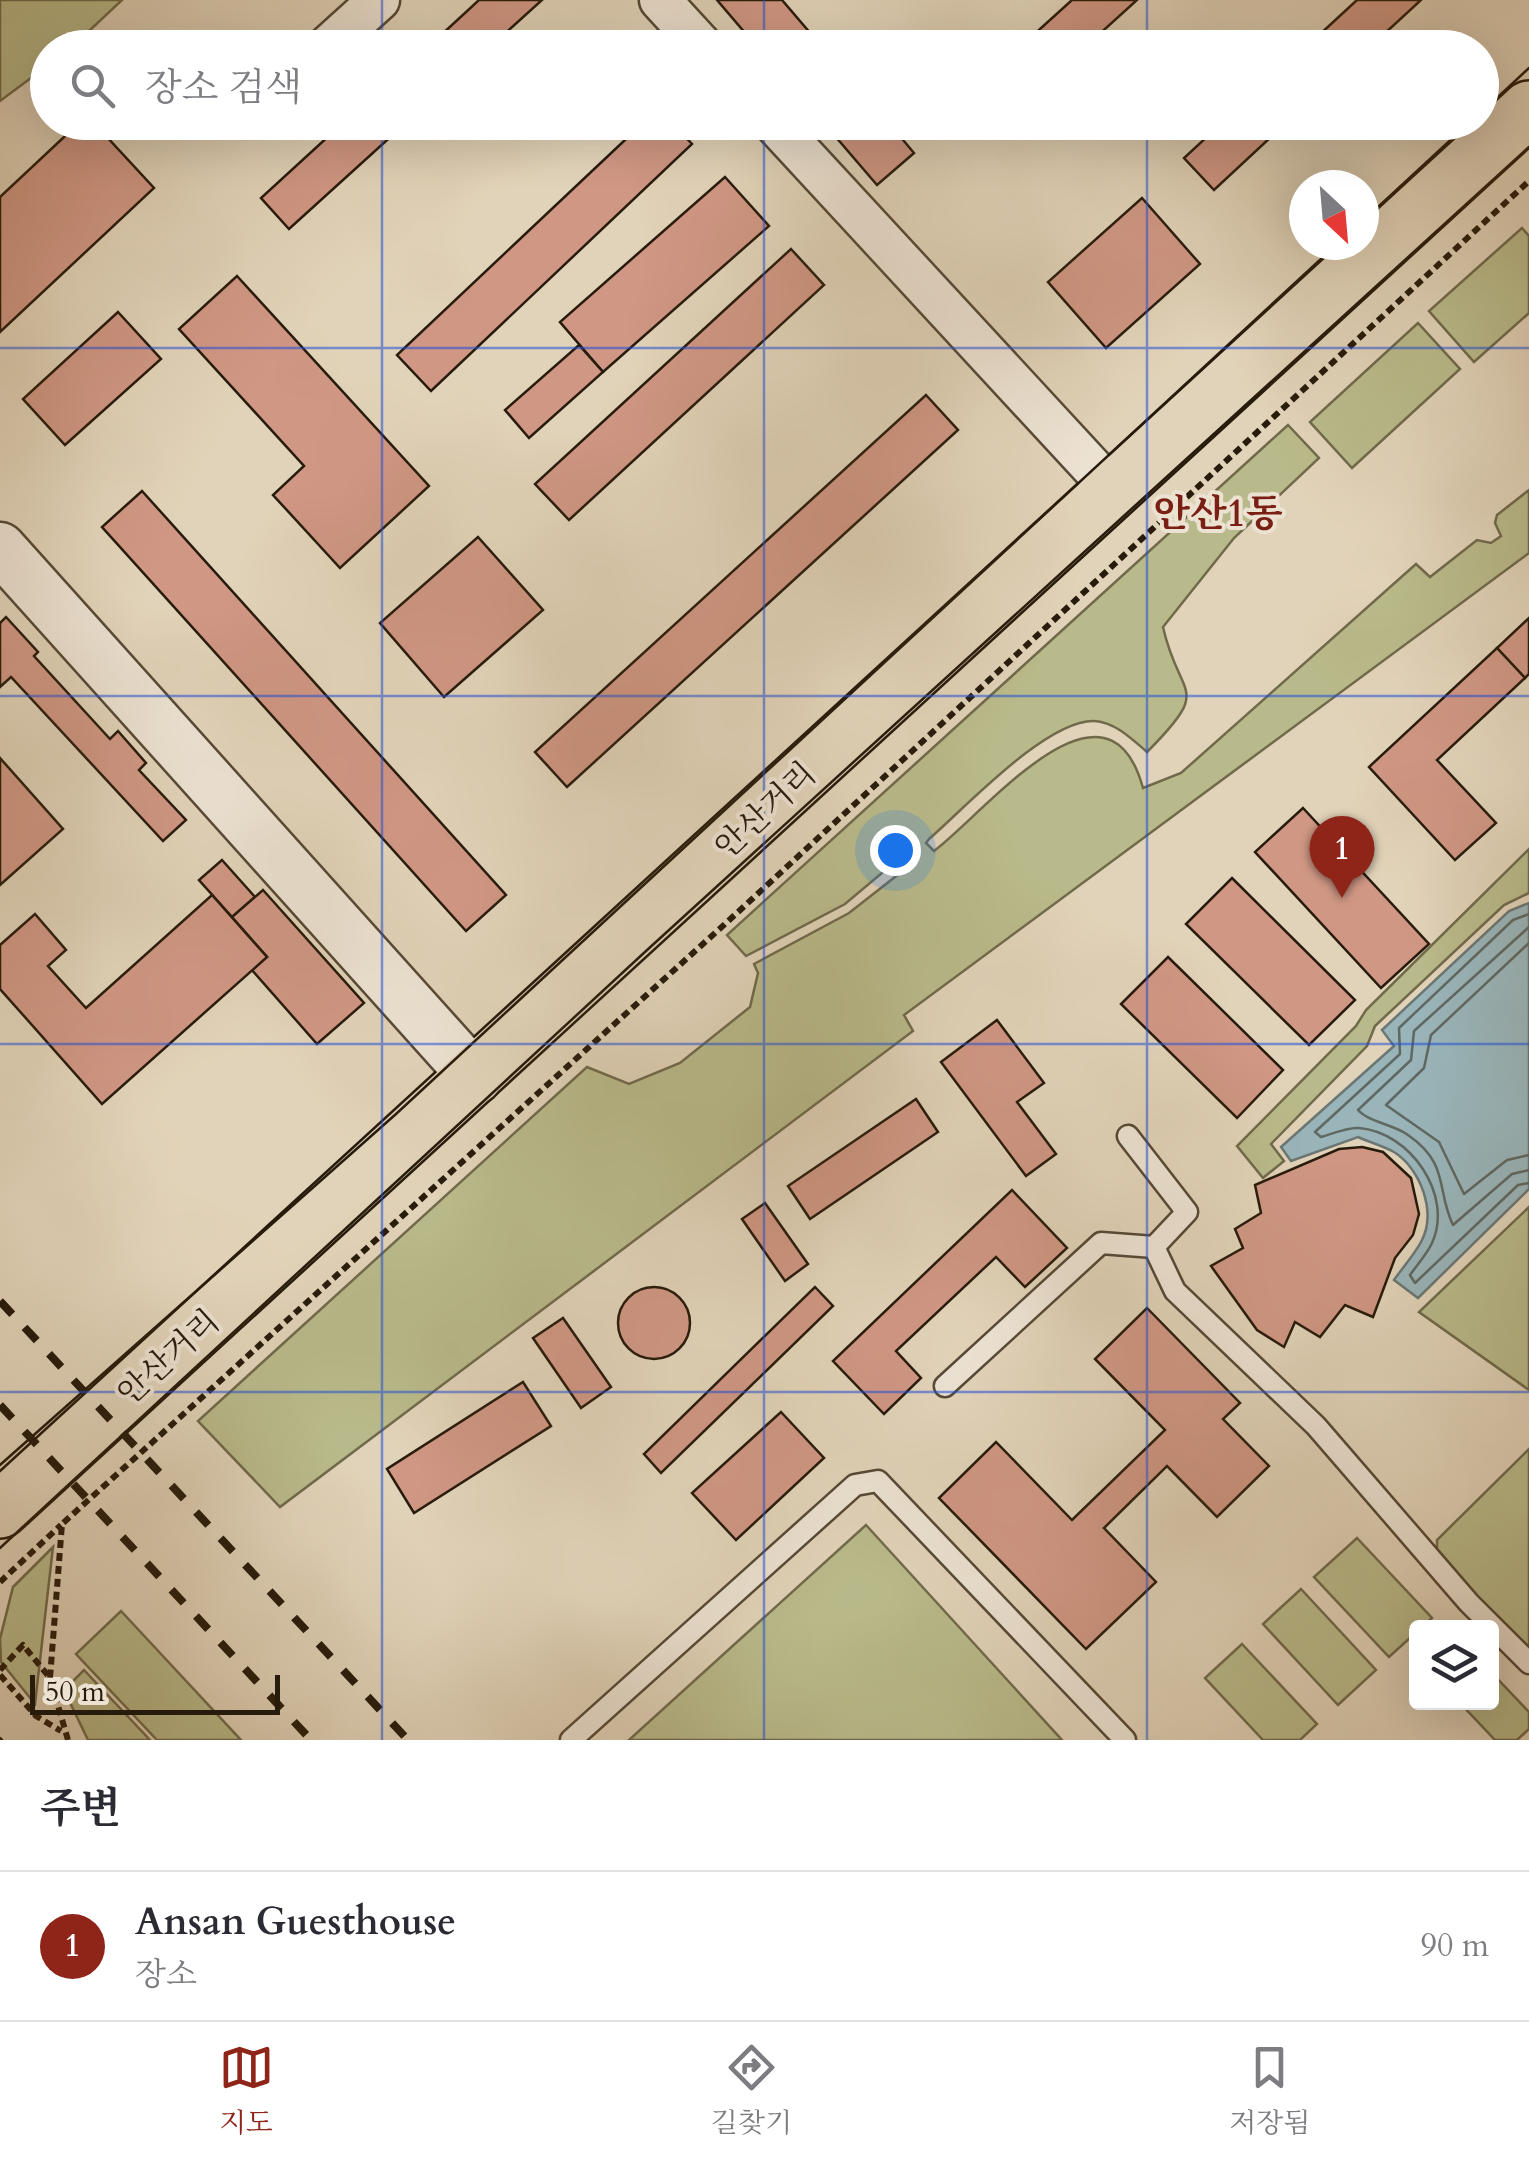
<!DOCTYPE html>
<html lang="ko">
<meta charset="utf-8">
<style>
body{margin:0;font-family:Cardo,"Noto Serif KR",serif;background:#f2f2f3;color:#2b2b33}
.controls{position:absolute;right:30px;bottom:30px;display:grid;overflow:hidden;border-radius:10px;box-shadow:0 10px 40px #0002}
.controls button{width:90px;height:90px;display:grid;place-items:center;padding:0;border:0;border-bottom:2px solid #e1e1e2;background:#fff;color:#2b2b33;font:50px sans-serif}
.compass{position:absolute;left:1289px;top:170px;width:90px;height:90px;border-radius:50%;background:#fff;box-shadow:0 10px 40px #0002;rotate:154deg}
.scale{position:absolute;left:30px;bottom:25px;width:250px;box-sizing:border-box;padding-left:10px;border:5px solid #271b0b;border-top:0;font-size:28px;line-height:35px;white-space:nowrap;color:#271b0b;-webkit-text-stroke:8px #ece2d2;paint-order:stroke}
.you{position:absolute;left:895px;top:850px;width:35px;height:35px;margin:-25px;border:8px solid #fff;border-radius:50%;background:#1a73e8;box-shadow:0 0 0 15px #1a73e833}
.badge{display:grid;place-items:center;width:65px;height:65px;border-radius:50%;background:#8f2418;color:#fff;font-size:32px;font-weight:700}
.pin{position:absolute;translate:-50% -82px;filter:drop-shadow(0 2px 5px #0008)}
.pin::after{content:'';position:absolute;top:52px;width:35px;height:30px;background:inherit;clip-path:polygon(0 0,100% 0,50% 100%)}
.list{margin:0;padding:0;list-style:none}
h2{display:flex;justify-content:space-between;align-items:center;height:130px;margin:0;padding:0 40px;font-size:42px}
h2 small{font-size:32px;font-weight:400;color:#7c7c81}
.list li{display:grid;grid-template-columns:65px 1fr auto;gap:30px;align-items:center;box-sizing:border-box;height:150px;padding:0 40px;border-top:2px solid #e1e1e2}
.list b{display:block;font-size:38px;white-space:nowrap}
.list p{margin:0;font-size:32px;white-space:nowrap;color:#7c7c81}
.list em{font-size:32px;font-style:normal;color:#7c7c81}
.icon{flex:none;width:55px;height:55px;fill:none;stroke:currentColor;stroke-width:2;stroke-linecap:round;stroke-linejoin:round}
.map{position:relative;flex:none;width:1529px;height:1740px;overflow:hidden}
.search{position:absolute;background:#fff;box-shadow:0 10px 40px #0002;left:30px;right:30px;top:30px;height:110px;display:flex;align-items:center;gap:25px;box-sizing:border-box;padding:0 35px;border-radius:55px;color:#7c7c81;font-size:38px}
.sheet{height:280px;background:#fff}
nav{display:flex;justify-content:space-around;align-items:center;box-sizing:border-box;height:140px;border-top:2px solid #e1e1e2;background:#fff;font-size:28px;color:#7c7c81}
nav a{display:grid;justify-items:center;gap:5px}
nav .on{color:#8f2418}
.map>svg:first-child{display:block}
.green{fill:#b9ba8b;stroke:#706a4b;stroke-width:2.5}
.water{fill:#99b5ba;stroke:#6b7774;stroke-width:2.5}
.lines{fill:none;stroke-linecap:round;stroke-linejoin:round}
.shore{stroke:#606862;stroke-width:2.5}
.building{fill:#d09784;stroke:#271b0b;stroke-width:2.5}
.service-casing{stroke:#564936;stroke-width:25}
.minor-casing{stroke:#564936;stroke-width:45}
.tertiary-casing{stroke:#564936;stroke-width:55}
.primary-casing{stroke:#271b0b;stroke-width:60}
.path{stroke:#271b0b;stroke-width:6;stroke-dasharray:8 5;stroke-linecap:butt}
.service{stroke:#ece2d2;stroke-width:20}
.minor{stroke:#ece2d2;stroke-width:40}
.tertiary{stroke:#ece2d2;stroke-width:50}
.primary{stroke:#e1d3b9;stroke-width:55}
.tram{stroke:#271b0b;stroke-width:2.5}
.rail{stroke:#271b0b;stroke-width:8;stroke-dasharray:18 18;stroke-linecap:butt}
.grid{fill:none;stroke:#1d4ed8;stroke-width:2.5;stroke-opacity:0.55}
.labels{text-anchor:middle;stroke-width:8;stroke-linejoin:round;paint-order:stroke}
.street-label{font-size:32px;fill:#271b0b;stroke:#ece2d2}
.quarter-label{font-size:38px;font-weight:bold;fill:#7a1f14;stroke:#ece2d2}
</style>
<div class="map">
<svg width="1529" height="1740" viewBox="0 0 1529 1740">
<rect width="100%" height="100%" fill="#e1d3b9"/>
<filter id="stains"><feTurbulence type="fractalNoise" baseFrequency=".002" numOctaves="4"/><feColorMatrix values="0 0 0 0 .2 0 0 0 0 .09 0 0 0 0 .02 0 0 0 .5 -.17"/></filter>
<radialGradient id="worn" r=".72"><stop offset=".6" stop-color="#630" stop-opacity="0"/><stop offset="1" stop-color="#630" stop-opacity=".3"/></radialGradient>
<g class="green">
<polygon points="0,0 122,0 72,47 48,48 47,66 0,101"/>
<polygon points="1522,228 1529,236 1529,313 1474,362 1429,311"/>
<polygon points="1418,323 1460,369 1352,468 1310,422"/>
<path d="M1288,425L1319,458L1234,538L1163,627C1179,700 1214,685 1147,752C1132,739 1115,722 1094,721C1046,720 964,809 929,839L926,843L934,851C985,813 1107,658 1143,788L1181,773L1416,564L1430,577L1477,540L1491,543L1501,536L1495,523L1497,515L1529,490V553L904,1015L913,1031L280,1507L198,1421L587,1067L629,1084L680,1063L750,1007L758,973L754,964L849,913L900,873L895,862L845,904L746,956L727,935Z"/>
<polygon points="1529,849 1529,893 1504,905 1375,1026 1367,1046 1271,1144 1284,1161 1263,1178 1237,1146 1356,1026 1366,1010"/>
<polygon points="1529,1207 1529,1390 1419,1312"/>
<polygon points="1529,1449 1529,1653 1437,1554 1437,1540"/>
<polygon points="866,1525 1062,1740 629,1740"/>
<polygon points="1357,1538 1432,1618 1389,1657 1314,1577"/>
<polygon points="53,1547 35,1704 1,1662 0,1639 13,1587"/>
<polygon points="1301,1589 1376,1670 1338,1705 1263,1624"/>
<polygon points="121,1611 241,1740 157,1740 76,1654"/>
<polygon points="1242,1644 1317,1724 1300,1740 1263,1740 1205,1678"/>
<polygon points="84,1670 150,1740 88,1740 64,1690"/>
<polygon points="1492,1673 1529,1712 1529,1729 1517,1740 1495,1740 1460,1703 1492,1702"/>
</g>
<path class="water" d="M1529,903V1189L1418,1298L1394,1280C1403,1267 1414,1255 1421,1242C1437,1213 1421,1169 1394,1152C1383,1146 1369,1142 1358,1137L1291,1161L1281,1147L1394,1046L1382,1030L1509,911Z"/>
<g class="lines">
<g class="shore">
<path d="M1529,914L1513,920L1399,1028L1400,1054L1315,1132L1321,1137C1332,1134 1347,1127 1359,1128C1410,1132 1454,1195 1432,1243C1427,1254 1417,1265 1410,1275L1415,1283L1518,1185L1529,1183"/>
<path d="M1529,927L1414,1031L1411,1060L1358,1110C1370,1123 1393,1124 1408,1135C1450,1164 1436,1190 1453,1225L1512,1174L1529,1170"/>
<polyline points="1529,943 1431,1035 1424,1068 1386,1105 1439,1142 1464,1194 1507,1160 1529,1155"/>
</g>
</g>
<g class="building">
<polygon points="479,0 542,0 489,48 427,48"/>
<polygon points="717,0 782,0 823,48 758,48"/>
<polygon points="1072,0 1137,0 1084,48 1019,48"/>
<polygon points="1357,0 1421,0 1369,48 1305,48"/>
<polygon points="80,122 93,122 154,188 0,332 0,197"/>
<polygon points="344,122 407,122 289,229 261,198"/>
<polygon points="644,122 671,122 692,144 431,391 397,355"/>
<polygon points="823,122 888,122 914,153 877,185"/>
<polygon points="1223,122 1287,122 1214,190 1184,158"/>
<polygon points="725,177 769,226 603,372 560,322"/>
<polygon points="1142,198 1200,264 1106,348 1048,282"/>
<polygon points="791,249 824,285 569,520 535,484"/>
<polygon points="237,276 429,486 340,568 273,495 304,466 179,329"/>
<polygon points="118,312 161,359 65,445 23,399"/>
<polygon points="579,345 603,372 529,438 505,410"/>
<polygon points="926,395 958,430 567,787 535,752"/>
<polygon points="142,491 506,895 466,931 102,527"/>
<polygon points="478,537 543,610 444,697 380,623"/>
<polygon points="6,617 38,652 34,656 110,739 118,731 146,763 139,770 186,820 163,841 11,677 0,687 0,623"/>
<polygon points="1529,618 1529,674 1525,678 1497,648"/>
<polygon points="1497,648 1525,678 1437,760 1496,823 1455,860 1369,767"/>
<polygon points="0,758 63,829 0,885"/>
<polygon points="1303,808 1429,944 1381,988 1255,852"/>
<polygon points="222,860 255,897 232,917 199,880"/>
<polygon points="1232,878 1355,1000 1309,1045 1186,924"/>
<polygon points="263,890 364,1003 317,1044 252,970 267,957 232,917"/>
<polygon points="212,895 267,957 102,1104 0,989 0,945 35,914 66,950 48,966 86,1008"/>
<polygon points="1168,957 1283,1070 1237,1118 1121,1004"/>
<polygon points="997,1020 1044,1083 1017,1102 1056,1154 1026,1176 941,1062"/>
<polygon points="916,1099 938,1132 810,1219 788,1186"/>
<polygon points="1362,1147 1383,1152 1411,1178 1419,1214 1413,1235 1395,1258 1373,1317 1345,1305 1320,1337 1295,1322 1284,1347 1257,1330 1211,1266 1243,1248 1235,1229 1261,1213 1255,1185 1339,1149"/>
<polygon points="1012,1190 1067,1248 1025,1287 996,1257 896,1351 921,1378 884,1414 833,1361"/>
<polygon points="765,1203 808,1264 785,1281 742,1219"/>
<circle cx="654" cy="1323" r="36"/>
<polygon points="815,1287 833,1306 661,1473 644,1454"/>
<polygon points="1147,1308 1240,1403 1223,1419 1269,1466 1217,1517 1167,1466 1104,1528 1156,1582 1086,1649 939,1498 996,1442 1072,1520 1165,1430 1095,1359"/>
<polygon points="563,1318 611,1387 581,1408 533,1338"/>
<polygon points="523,1382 551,1426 414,1513 387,1469"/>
<polygon points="781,1412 824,1458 736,1540 692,1493"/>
</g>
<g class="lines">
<g class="service-casing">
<g id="service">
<polyline points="1128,1136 1187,1212 1154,1247 1175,1291 1316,1426 1469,1603 1529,1663"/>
<polyline points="945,1386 1101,1243 1154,1247"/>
<polyline points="571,1740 855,1485 878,1481 1125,1740"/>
</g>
</g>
<g class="minor-casing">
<g id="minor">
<polyline points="660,0 704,48"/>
<polyline points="326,48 379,0"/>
<polyline points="773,122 1112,489"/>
</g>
</g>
<g class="tertiary-casing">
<polyline id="tertiary" points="0,548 476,1078"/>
</g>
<g class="primary-casing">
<polyline id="primary" points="0,1510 1529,109"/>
</g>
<g class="path">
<polyline points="0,1582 61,1525"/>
<polyline points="0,1670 23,1645 50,1678"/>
<polyline points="0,1675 36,1716 61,1731"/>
<polyline points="68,1740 50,1678 62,1524 725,924 1529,181"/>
</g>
<use href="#service" class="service"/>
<use href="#minor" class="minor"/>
<use href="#tertiary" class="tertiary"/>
<use href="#primary" class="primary"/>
<g class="tram">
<polyline points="1482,112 1529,68"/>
<polyline points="1364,220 1470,122"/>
<polyline points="0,1465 396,1114 1336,245"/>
<polyline points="0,1548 646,951 1529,147"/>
<polyline points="0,1738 2,1740"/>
</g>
<g class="rail">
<polyline points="0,1301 408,1740"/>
<polyline points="0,1405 311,1740"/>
</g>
</g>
<path class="grid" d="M382,0V48M764,0V48M1147,0V48M382,122V1740M764,122V1740M1147,122V1740M0,348H1529M0,696H1529M0,1044H1529M0,1392H1529"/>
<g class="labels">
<g class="street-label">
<text transform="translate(765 810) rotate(-43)" y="11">안산거리</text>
<text transform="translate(168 1357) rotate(-42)" y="11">안산거리</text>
</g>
<g class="quarter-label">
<text x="1218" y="526">안산1동</text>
</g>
</g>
<rect width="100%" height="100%" filter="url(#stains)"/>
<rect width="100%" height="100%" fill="url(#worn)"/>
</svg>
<div class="controls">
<button><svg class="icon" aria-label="layers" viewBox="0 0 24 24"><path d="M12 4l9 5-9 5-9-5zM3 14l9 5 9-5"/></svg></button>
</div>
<svg class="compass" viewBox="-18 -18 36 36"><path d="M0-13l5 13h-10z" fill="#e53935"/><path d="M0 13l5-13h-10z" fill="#7c7c81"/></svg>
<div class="scale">50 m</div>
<div class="you"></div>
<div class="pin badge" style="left:1342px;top:898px">1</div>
<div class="search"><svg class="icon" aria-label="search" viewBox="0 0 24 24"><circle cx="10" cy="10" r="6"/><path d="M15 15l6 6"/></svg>장소 검색</div>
</div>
<section class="sheet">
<h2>주변<small></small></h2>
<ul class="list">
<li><span class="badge">1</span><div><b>Ansan Guesthouse</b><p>장소</p></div><em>90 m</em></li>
</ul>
</section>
<nav>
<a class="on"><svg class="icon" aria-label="map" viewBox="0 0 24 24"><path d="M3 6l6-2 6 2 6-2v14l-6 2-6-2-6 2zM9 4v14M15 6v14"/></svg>지도</a>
<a><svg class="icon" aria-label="directions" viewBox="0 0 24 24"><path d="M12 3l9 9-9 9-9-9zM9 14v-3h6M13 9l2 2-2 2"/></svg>길찾기</a>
<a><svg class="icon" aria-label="saved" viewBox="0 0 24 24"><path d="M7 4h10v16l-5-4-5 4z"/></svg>저장됨</a>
</nav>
